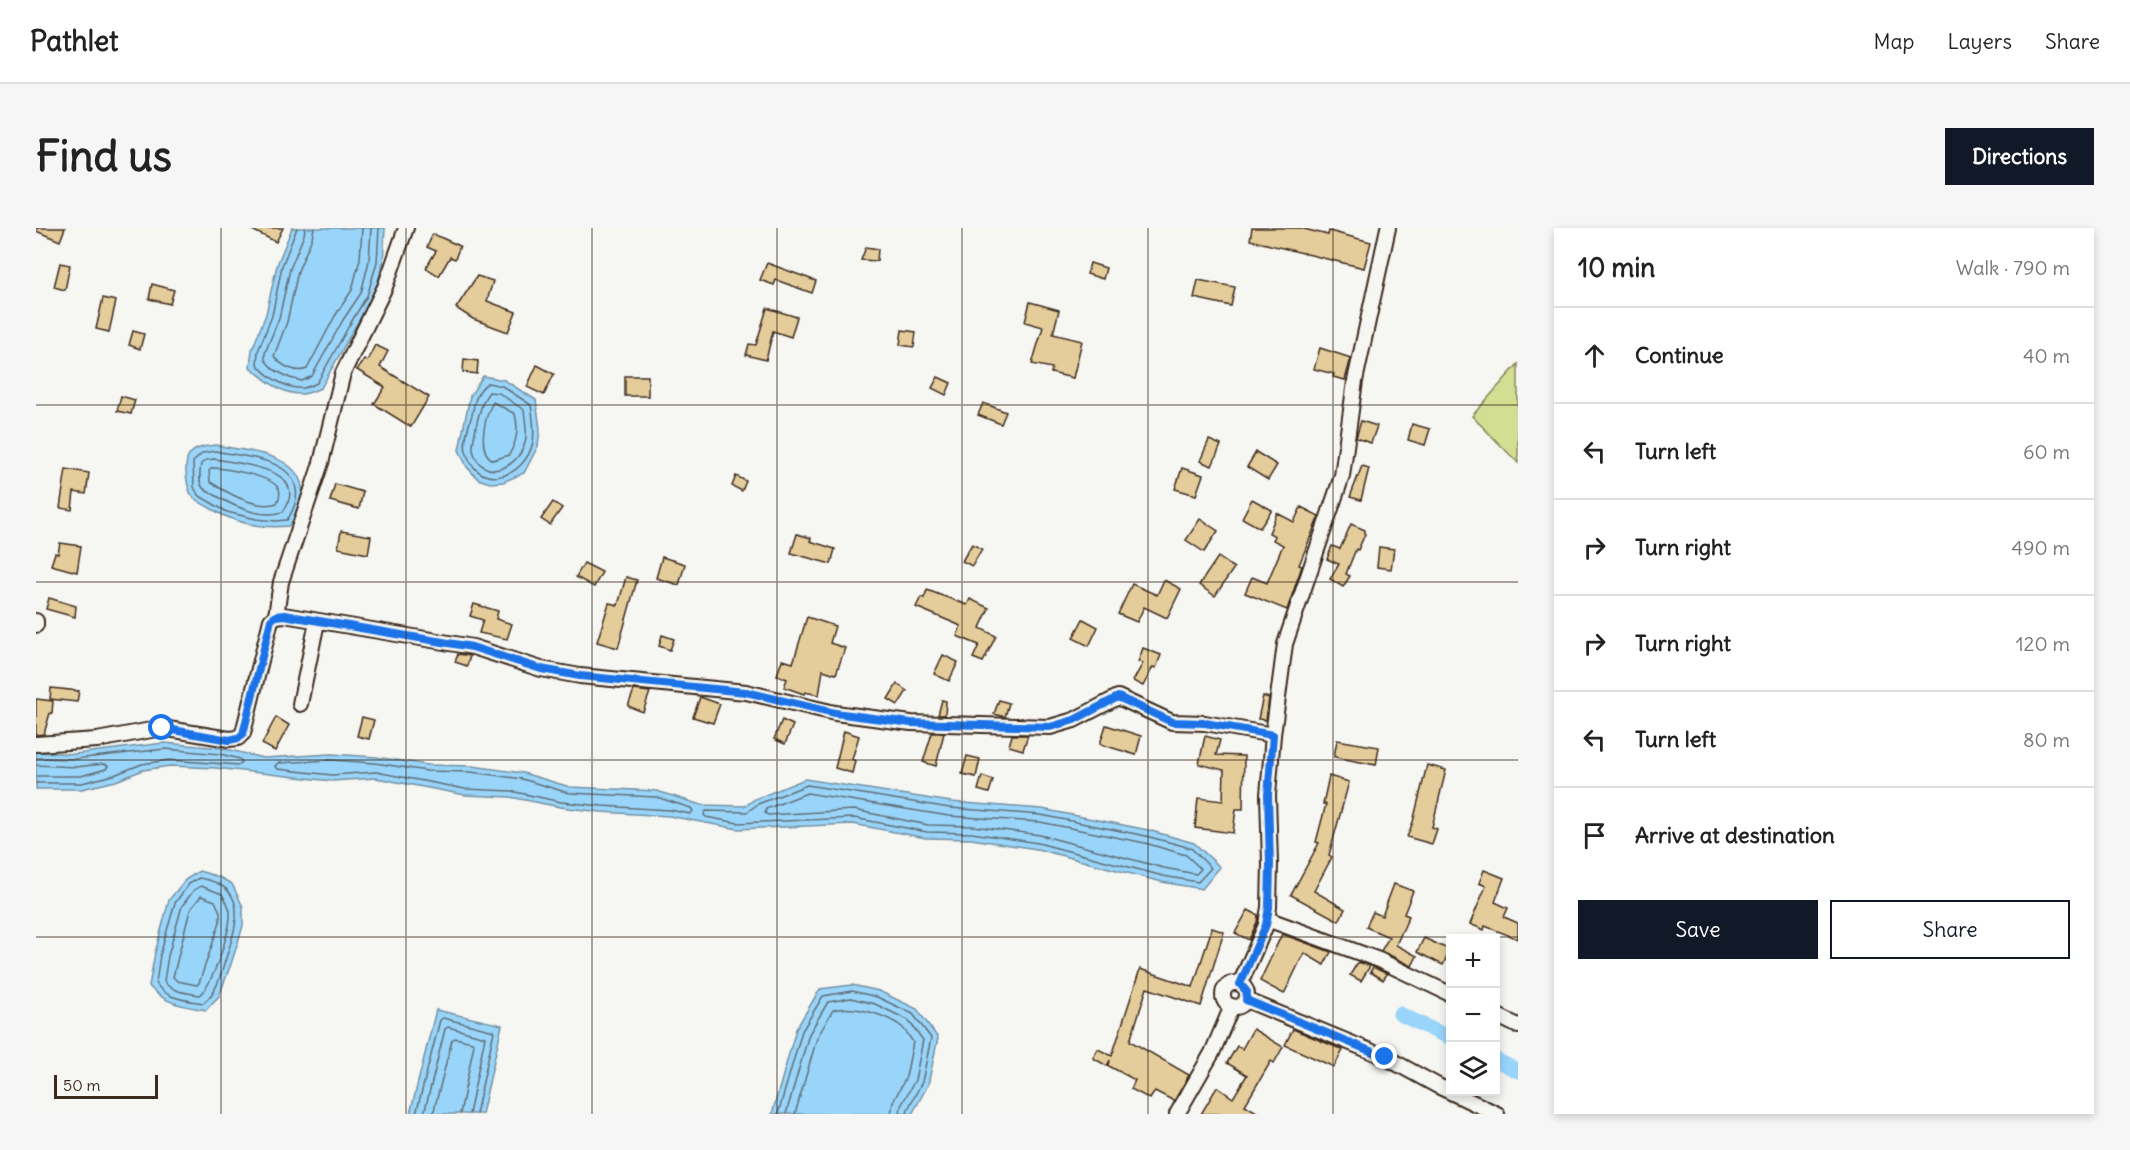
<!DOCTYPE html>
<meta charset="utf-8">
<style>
body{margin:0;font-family:Delius,sans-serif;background:#f6f6f6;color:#222}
.controls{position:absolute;right:18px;bottom:18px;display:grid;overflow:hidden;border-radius:0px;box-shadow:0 3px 9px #0003}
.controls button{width:54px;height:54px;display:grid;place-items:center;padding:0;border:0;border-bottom:2px solid #e0e0e0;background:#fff;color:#222;font:30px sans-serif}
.scale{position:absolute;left:18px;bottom:15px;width:104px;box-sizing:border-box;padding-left:6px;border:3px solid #3b2a1e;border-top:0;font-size:16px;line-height:21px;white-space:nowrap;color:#3b2a1e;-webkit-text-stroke:4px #f6f6f2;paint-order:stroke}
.stop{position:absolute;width:18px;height:18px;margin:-14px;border:4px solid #1a73e8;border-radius:50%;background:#fff}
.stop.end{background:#1a73e8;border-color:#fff;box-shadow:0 2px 6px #0008}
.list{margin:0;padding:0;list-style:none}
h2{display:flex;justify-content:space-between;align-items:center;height:78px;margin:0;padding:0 24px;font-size:26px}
h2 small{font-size:20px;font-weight:400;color:#767676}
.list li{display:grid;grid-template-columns:39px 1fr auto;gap:18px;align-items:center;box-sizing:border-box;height:96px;padding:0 24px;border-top:2px solid #e0e0e0}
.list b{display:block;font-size:22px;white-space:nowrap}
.list em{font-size:20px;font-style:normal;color:#767676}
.actions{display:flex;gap:12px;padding:18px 24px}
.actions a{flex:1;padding:14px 0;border:2px solid #111827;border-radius:0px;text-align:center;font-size:21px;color:#111827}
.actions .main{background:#111827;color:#fff}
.icon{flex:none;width:33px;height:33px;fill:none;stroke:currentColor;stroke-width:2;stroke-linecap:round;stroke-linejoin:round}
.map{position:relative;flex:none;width:1482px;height:886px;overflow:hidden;border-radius:0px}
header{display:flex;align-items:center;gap:36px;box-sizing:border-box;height:84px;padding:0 30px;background:#fff;border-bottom:2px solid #e0e0e0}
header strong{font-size:28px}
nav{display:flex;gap:33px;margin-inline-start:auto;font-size:21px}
.intro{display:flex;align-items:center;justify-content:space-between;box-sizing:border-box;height:144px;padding:0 36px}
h1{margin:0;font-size:42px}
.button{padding:15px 27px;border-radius:0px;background:#111827;color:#fff;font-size:21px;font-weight:700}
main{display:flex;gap:36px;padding:0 36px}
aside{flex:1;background:#fff;border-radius:0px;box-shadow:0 3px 9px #0003}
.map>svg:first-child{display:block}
.green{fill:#d2df92;stroke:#868458;stroke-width:1.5}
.water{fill:#99d5fa;stroke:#7391a2;stroke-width:1.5}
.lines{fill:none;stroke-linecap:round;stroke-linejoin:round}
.shore{stroke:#616e76;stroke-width:1.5}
.canal{stroke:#99d5fa;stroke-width:15}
.building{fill:#e5cc9b;stroke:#3b2a1e;stroke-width:1.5}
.minor-casing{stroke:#3b2a1e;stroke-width:18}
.minor{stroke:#f6f6f2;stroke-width:14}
.route{stroke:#1a73e8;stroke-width:8}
.grid{fill:none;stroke:#3b2a1e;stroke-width:1.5;stroke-opacity:0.55}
</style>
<header>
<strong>Pathlet</strong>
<nav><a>Map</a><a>Layers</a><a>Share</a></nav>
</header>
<div class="intro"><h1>Find us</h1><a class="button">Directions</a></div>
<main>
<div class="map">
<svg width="1482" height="886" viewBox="0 0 1482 886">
<rect width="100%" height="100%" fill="#f6f6f2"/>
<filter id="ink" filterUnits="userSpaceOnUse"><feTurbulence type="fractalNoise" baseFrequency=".0167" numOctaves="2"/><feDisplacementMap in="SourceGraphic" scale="12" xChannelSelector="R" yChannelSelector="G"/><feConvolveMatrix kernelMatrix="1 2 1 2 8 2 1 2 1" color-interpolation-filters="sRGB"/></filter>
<g filter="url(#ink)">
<polygon class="green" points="1482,136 1482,235 1436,188"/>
<g class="water">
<path d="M256,0H349L347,35L337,71L319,99L285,160C279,162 272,166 266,166C246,167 228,151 214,139L216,122L230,86L241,37Z"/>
<polygon points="447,148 468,152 500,172 504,201 502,218 488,245 467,254 454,255 442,251 431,239 423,222 434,168"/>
<path d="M179,217C207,223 260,224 266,259C268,274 262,286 253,298C225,301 198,295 174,280C169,277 162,274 158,270C150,263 147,234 154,226C160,219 171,218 179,217Z"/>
<polygon points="128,515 186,520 227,530 295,526 340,529 392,537 436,538 487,545 534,559 621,563 665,577 709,578 719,571 769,551 915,574 1006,581 1112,602 1158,615 1184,639 1166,661 1126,654 1001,621 935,611 890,610 817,596 702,601 633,588 565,584 524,579 474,569 429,567 340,550 296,553 179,540 134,538 107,542 80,553 46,561 0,561 0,524 39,526"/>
<path d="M163,643L183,649L196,656L207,679V698L195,736L183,768L170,782C148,778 128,776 113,758L119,725L133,672L149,652Z"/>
<polygon points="816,757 843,763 881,781 902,810 892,857 876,886 736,886 760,801 784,761"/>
<polygon points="400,782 466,797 446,886 374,886"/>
</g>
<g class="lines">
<g class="shore">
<path d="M261,0L246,38L236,88L222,123L221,136C230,148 251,162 268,160C272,159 277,157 281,155L314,96L331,68L341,34L343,0"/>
<polyline points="269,0 268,7 254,41 243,90 229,125 229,132 237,141 254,150 266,153 276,148 307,92 325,65 333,33 335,0"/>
<path d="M278,0L276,10L262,43L251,94L238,128C244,137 260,146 271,141L299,88L316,62L324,31L326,0"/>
<path d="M452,155L466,158L495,177C497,190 499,202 497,214C489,251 441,265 430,223C427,213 433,197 436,187C438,175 441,161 452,155Z"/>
<path d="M453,164L463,165L488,182C489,193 492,204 489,215C481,242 445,255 437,222C436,214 440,202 441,194C444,183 446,173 453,164Z"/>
<path d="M457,174L479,186C483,201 481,213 473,227L457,232C440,223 449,188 457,174Z"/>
<path d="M180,223C205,229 255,229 260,261C262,272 257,283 251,292L240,293L220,291L191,284L162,267L158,259L157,234L167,225Z"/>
<path d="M179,231C204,236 276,240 247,284C225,291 197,278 179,267C175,265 169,263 167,260C162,254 164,243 165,236L170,232Z"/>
<path d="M176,240C189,240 237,248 243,261C245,266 243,271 241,275C220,282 192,265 174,254L173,243Z"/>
<polyline points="0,530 39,531 129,521 184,526 204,531 206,534 203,537 133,532 106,536 78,547 46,555 0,555"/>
<polygon points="295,532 339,535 391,543 435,544 486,551 533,565 620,569 655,580 657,583 654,586 634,582 566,578 525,574 475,563 429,561 340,544 296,547 241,541 239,538 242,535"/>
<polyline points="0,537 39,539 68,536 72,538 70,541 45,548 0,548"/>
<polygon points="771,557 914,580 1005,587 1110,608 1155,620 1175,640 1162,654 1127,648 1002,615 936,605 891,604 818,590 702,595 670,589 668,587 670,583 711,584 722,576"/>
<polygon points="771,565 913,588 1004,594 1109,615 1150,627 1165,641 1160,646 1128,640 1004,607 937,598 892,597 818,582 732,587 729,585 730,581"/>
<path d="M163,650C213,658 202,694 190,730C185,746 181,765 167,775C150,772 129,771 120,755L124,727L139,675L153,656Z"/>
<path d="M165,658L186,666C189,671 193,677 194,683C196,699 176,758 164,767C152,765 134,764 128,753L132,728L146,678L158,662Z"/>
<polygon points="165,668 179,673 184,684 184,694 163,755 161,757 141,753 137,749 154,682"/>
<polyline points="380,886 404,792 407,790 458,803 440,886"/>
<polyline points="388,886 409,801 412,799 449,809 433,886"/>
<polyline points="397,886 416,812 419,810 436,814 438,816 424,886"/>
<polyline points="742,886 766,803 787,768 816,763 841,769 877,786 895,810 886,854 872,881 871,886"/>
<polyline points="750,886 773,806 792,774 815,770 839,776 872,792 887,812 879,852 865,878 864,886"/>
<path d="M759,886L781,810L797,782C817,777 849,786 866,799C870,803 874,810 877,814L870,849L857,874L855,886"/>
</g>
<g class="canal">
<polyline points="1364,786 1414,810"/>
<polyline points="1460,832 1482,843"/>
</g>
</g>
<g class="building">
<polygon points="0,0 29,0 24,13 0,3"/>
<polygon points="212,0 247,0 240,14"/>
<polygon points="1216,0 1264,0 1292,7 1293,3 1335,14 1328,40 1214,12"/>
<polygon points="397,6 424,18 419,31 414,29 403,48 390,40 400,23 391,19"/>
<polygon points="830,19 842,21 841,33 825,32"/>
<polygon points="24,35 34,37 29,62 18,59"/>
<polygon points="731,35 780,53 776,65 740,52 738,57 724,52"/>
<polygon points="1054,35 1070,40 1067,51 1051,46"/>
<polygon points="441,48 457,53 451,73 480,84 472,104 437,91 420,80"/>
<polygon points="1162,52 1199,59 1195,78 1158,70"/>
<polygon points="116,56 138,62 134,76 113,71"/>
<polygon points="67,70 80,73 73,104 60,101"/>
<polygon points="994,74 1023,82 1017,106 1046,113 1037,150 1015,145 1016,140 996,136 1007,99 989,94"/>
<polygon points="731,80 761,89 755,109 737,103 730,132 710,127 713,116 720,117"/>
<polygon points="866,102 880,104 878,119 864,117"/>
<polygon points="97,103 108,106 104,121 93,117"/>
<polygon points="339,117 352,123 344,139 393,169 375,199 338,176 349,159 321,142 328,131 331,133"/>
<polygon points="1284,120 1315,130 1309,152 1297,149 1298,146 1278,141"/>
<polygon points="428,131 442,133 441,146 427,144"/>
<polygon points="501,137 518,146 508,167 491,159"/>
<rect x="589" y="148" width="23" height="20"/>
<polygon points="902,149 915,155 910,167 896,160"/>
<polygon points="85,168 99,172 95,186 81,183"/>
<polygon points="947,175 970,184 965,196 942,187"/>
<polygon points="1325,193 1341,198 1335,215 1320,210"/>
<polygon points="1376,196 1394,201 1389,217 1372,212"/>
<polygon points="1173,212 1185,217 1176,238 1164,233"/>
<polygon points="1220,224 1241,237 1232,252 1211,239"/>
<polygon points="1326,238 1333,240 1325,272 1314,269"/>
<polygon points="1146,240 1167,247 1160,267 1139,261"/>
<polygon points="30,241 53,245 50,266 38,264 36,282 24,280"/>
<polygon points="700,248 710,253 706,263 696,258"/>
<polygon points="299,256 327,264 323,281 294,273"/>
<polygon points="1216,271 1236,282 1224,300 1206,290"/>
<polygon points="517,274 526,280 514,297 505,291"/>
<polygon points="1265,279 1283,288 1263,337 1266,338 1251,382 1209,365 1216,349 1231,355 1247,317 1237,312 1239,308 1233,305 1241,285 1258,294"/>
<polygon points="1164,291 1182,303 1168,324 1150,312"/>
<polygon points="1315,296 1329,302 1329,306 1322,322 1320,321 1310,346 1314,348 1307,359 1294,351 1303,336 1291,331 1296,318 1304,321"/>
<polygon points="305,303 335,308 332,326 302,320"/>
<polygon points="761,306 775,310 774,313 799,321 795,336 755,325"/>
<polygon points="24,315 45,318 41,344 15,337 19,325 22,326"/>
<polygon points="936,316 946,321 936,338 926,333"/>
<polygon points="1343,319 1358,321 1355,341 1341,339"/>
<polygon points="626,329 649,336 643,357 620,350"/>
<polygon points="1182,329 1198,340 1179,368 1163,357"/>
<polygon points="548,335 566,344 558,359 540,349"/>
<polygon points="590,349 601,352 582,420 561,414 573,375 582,377"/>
<polygon points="1128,352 1145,361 1131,390 1108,379 1101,394 1082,386 1096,356 1121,367"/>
<polygon points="891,362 931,377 934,371 953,380 944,400 960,408 947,434 937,430 943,417 921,408 925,398 880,379 885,369 888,370"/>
<polygon points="13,370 40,378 39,389 10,381"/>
<polygon points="438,376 462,383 460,391 476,396 471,411 443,405 447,392 434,388"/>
<polygon points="771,389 799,398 794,415 809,420 800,446 787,442 783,467 769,464 768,466 748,459 751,451 741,447 746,432 757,435"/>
<polygon points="1047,391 1062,399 1053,418 1037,410"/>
<polygon points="626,407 638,411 634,422 623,418"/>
<polygon points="1107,420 1125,427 1120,440 1117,439 1107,458 1097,453 1107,435 1102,434"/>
<polygon points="422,426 434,428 431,438 419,434"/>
<polygon points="907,427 922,434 913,453 898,446"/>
<polygon points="861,456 871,463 862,477 852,471"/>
<polygon points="15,460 43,463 41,474 14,471"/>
<polygon points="598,462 614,464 607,484 592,478"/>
<polygon points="1227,468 1233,470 1230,492 1222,491"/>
<polygon points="664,469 684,476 677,495 657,489"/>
<polygon points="0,471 17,473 16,485 14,485 8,506 0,507"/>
<polygon points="906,472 910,473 909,487 902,487"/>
<polygon points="963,472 973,475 969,489 958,486"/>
<polygon points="240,489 253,497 239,523 226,516"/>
<polygon points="326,489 338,492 333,511 321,508"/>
<polygon points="746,492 757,497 749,516 738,511"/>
<polygon points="1070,497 1105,508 1100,527 1064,516"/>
<polygon points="808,503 823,508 816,531 819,533 816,545 799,540"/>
<polygon points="896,505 908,505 900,538 887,534"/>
<polygon points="976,507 992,507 987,522 973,518"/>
<polygon points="1169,508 1184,512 1180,527 1208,528 1207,581 1200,581 1197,605 1159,600 1162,570 1187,573 1188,542 1163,536"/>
<polygon points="1301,512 1343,519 1340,537 1298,529"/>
<polygon points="931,528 944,531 940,549 926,546"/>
<polygon points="1391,537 1410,542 1396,599 1401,601 1396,616 1371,609 1377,594"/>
<polygon points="946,548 957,552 953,565 942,562"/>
<polygon points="1293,548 1313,554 1293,627 1296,629 1278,663 1309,681 1303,693 1255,667 1283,615 1280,614 1290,576 1287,576"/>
<polygon points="1448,642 1468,650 1459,674 1472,680 1468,689 1482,695 1482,711 1449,698 1448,702 1434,696 1450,658 1443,655"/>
<polygon points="1358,656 1377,663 1368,686 1373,688 1360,717 1381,728 1376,738 1345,723 1353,709 1330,699 1337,684 1346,688"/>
<polygon points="1212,682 1222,687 1221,694 1213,712 1199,705"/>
<polygon points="1176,700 1188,704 1165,778 1111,760 1094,813 1153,847 1138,873 1119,863 1114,871 1095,861 1099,852 1073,838 1074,832 1071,838 1057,830 1062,821 1076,828 1104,741 1157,759"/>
<polygon points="1246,706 1295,724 1288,737 1268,725 1248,766 1224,753"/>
<polygon points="1388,710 1414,722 1407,737 1381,724"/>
<polygon points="1322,734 1334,738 1325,753 1314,747"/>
<polygon points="1337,739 1351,746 1347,752 1334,744"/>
<polygon points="1217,801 1247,819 1238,835 1235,833 1209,877 1224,886 1165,886 1181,859 1197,870 1211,847 1191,835 1201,818 1206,821"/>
<polygon points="1257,801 1307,822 1298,839 1249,817"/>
</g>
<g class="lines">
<g class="minor-casing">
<g id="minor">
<polyline points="240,388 245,354 285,235 307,145 349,59 370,0"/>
<polyline points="0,393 0,397"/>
<polyline points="264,476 281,394"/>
<polyline points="0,516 61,512 126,500 193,511 202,510 207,505 235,392 240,388 248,387 437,419 505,441 544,448 710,464 799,485 875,495 1014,499 1038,492 1082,469 1136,494 1169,495 1237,507"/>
<polyline points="1231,691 1343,732 1414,766"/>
<circle cx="1199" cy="767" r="12"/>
<polyline points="1204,756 1230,697 1233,679 1234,636 1232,567 1237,507 1249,416 1306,248 1319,153 1352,0"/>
<polyline points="1210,772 1349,829 1402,858 1461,886"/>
<polyline points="1460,787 1482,798"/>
<polyline points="1141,886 1176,825 1196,778"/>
</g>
</g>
<use href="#minor" class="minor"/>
</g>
</g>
<g class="lines" filter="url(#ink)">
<polyline class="route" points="126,500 193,512 202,510 207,506 235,392 240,388 248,387 436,419 505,441 544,448 710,464 799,485 875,495 1014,499 1038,492 1082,469 1136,494 1169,495 1237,507 1232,567 1234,636 1233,679 1230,697 1204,756 1211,764 1210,772 1349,829"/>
</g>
<path class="grid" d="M185,0V886M370,0V886M556,0V886M741,0V886M926,0V886M1112,0V886M1297,0V886M0,177H1482M0,354H1482M0,532H1482M0,709H1482"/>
</svg>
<div class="controls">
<button>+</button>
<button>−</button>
<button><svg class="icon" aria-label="layers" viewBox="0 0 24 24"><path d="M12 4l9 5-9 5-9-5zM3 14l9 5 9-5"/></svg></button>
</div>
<div class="scale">50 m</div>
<div class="stop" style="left:126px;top:500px"></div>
<div class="stop end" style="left:1349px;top:829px"></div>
</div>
<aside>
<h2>10 min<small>Walk · 790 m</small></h2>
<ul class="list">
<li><svg class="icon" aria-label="ahead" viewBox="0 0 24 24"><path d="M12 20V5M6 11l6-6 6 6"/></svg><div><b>Continue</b></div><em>40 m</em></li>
<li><svg class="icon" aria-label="left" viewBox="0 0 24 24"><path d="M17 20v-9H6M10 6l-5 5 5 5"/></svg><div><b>Turn left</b></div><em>60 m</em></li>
<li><svg class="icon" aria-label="right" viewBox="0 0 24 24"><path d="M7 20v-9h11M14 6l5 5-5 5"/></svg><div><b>Turn right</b></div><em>490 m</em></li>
<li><svg class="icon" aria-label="right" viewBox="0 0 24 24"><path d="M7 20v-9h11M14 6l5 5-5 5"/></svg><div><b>Turn right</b></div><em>120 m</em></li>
<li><svg class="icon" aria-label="left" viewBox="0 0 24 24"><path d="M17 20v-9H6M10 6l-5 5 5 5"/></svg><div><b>Turn left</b></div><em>80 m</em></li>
<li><svg class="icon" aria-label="arrive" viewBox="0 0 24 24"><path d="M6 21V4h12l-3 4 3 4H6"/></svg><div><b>Arrive at destination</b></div></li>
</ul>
<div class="actions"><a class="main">Save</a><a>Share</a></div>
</aside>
</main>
